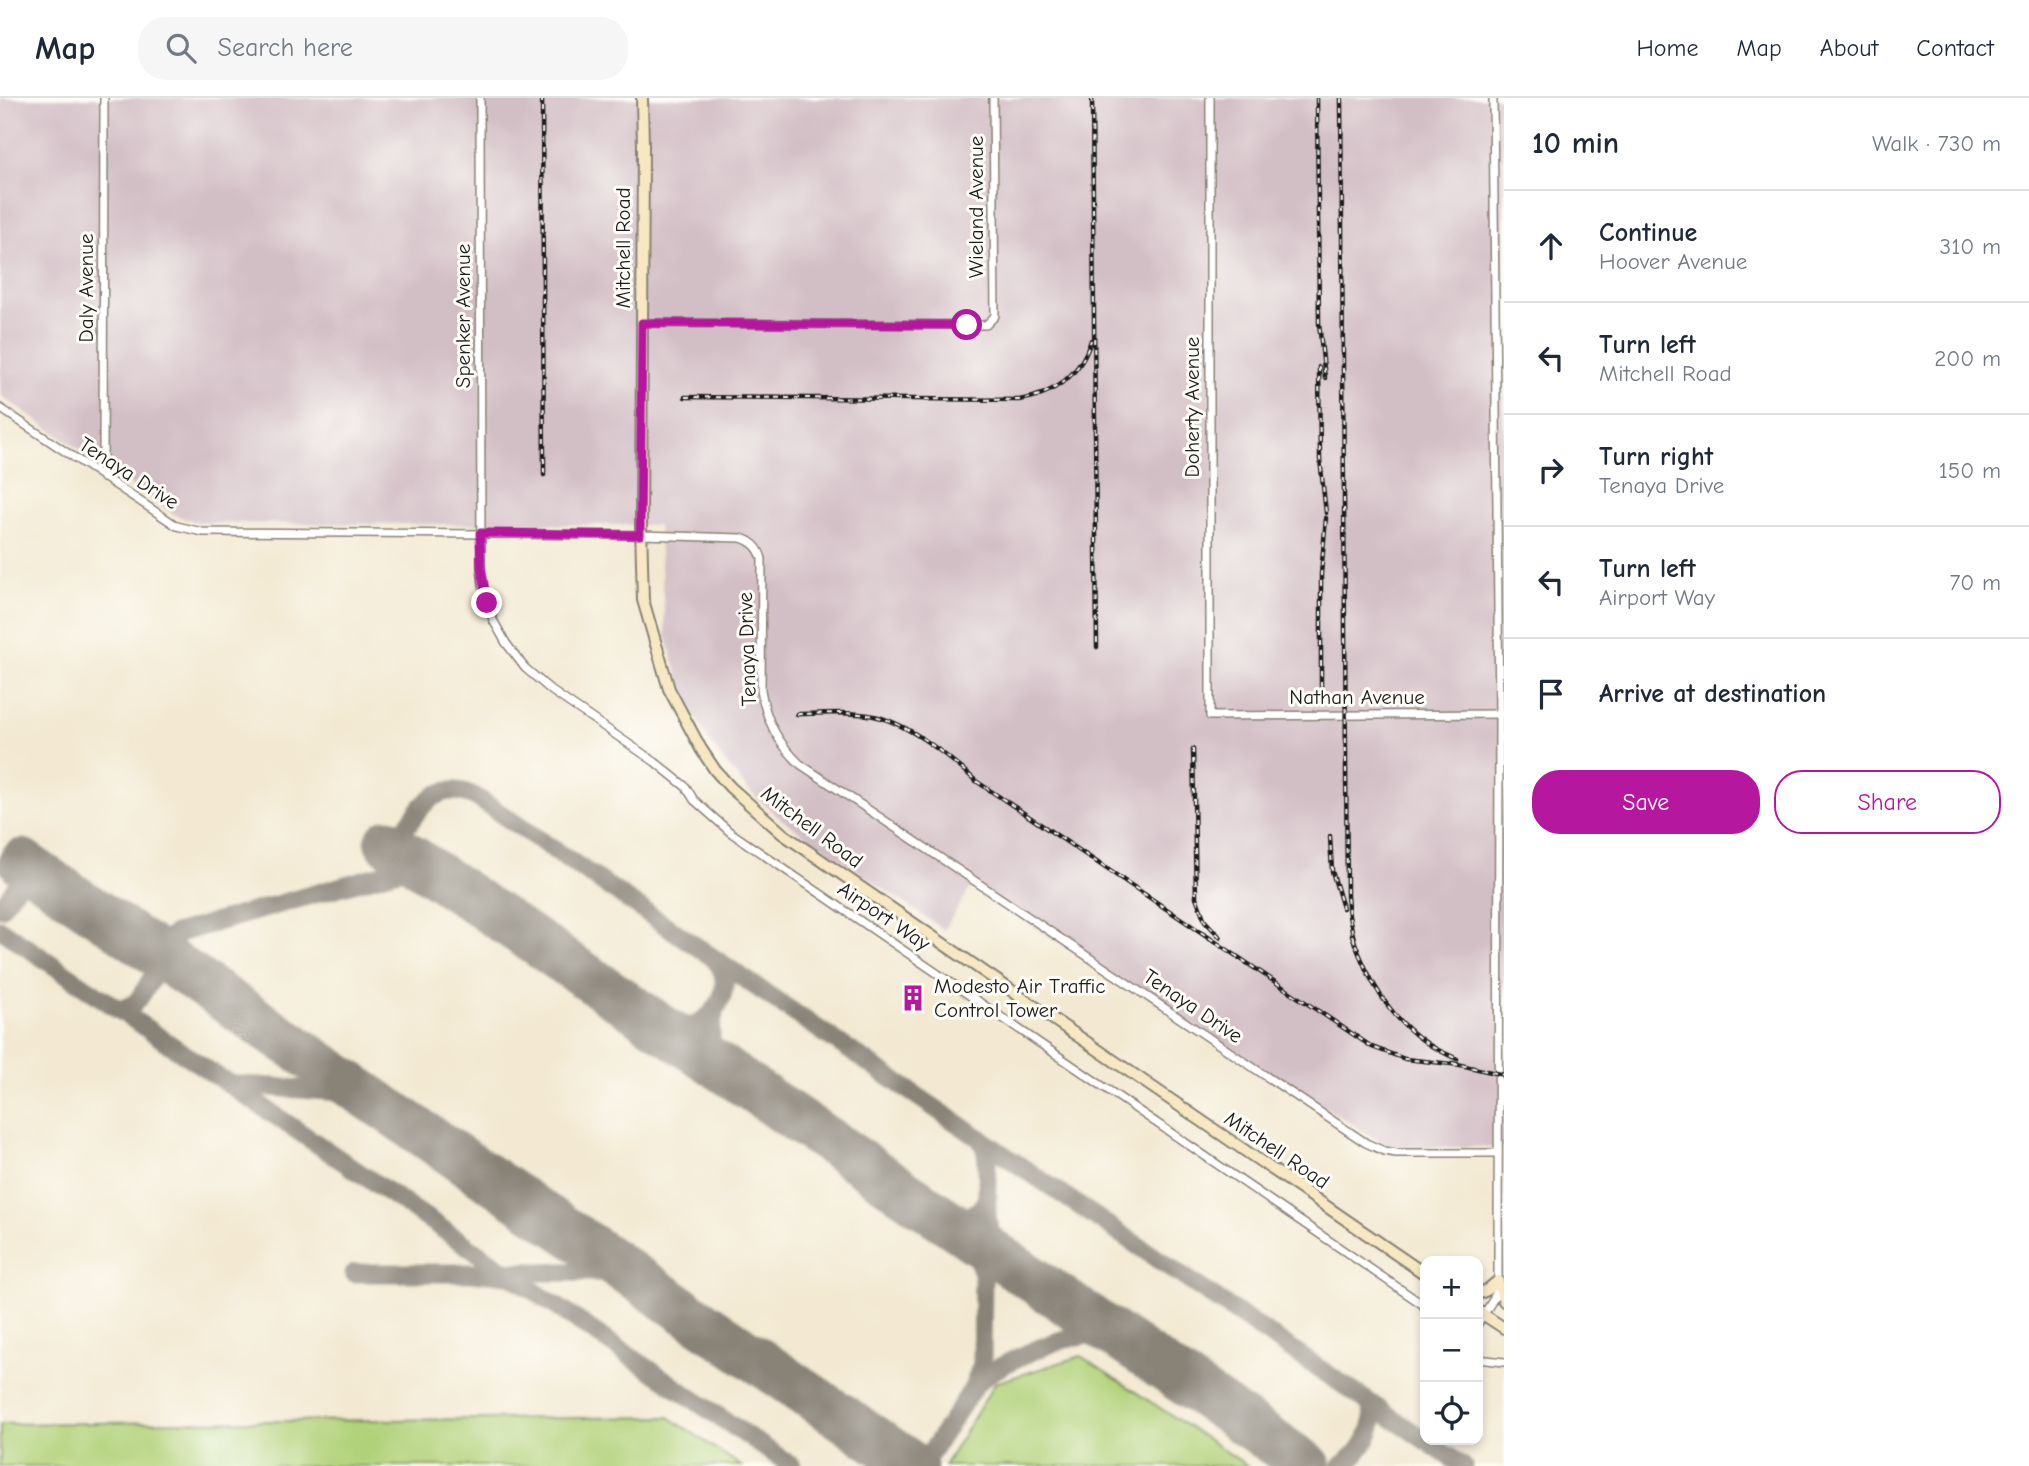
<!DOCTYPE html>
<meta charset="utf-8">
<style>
body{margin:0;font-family:"Comic Neue",sans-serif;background:#f6f6f7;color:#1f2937}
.controls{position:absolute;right:21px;bottom:21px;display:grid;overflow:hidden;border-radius:14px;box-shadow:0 4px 10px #0003}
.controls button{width:63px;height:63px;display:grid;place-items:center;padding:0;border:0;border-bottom:2px solid #e0e1e3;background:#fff;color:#1f2937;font:35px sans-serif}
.stop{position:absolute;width:21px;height:21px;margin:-16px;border:5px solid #b5179e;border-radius:50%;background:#fff}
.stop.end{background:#b5179e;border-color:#fff;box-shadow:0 2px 7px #0008}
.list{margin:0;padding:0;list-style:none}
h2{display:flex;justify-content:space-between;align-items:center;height:91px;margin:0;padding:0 28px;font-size:30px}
h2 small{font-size:23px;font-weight:400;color:#747a83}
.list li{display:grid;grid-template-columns:46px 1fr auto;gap:21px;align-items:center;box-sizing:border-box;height:112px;padding:0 28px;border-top:2px solid #e0e1e3}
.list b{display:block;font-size:26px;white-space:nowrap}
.list p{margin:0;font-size:23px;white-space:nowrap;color:#747a83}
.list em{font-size:23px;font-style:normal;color:#747a83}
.actions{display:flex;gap:14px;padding:21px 28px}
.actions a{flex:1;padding:16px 0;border:2px solid #b5179e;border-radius:28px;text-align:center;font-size:24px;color:#b5179e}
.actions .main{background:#b5179e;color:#fff}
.icon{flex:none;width:38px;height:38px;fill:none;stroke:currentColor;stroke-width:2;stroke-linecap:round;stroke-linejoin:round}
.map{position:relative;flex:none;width:1504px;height:1368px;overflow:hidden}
header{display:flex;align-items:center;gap:42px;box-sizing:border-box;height:98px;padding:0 35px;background:#fff;border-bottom:2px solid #e0e1e3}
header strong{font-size:33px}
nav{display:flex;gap:38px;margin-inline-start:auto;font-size:24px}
.search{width:490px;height:63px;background:#f6f6f7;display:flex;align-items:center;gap:18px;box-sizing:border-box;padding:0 24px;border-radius:28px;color:#747a83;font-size:26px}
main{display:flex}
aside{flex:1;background:#fff}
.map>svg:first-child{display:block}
.industrial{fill:#d2bec5}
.green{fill:#b1d178;stroke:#66764a;stroke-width:2}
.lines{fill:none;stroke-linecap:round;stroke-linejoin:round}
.taxiway{stroke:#888277;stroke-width:19}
.runway{stroke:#888277;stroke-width:47}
.minor-casing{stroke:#888277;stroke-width:10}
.secondary-casing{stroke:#888277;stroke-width:14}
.minor{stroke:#fff;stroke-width:7}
.secondary{stroke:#f7e8c3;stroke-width:10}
.rail-casing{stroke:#1c1c1c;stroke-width:4.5}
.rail{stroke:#fdfcf7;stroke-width:2;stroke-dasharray:5;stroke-linecap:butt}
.route{stroke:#b5179e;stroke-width:9}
.labels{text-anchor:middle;stroke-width:6;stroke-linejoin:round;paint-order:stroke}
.street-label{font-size:21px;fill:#1c1c1c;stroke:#fdfcf7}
.poi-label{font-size:21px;fill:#1c1c1c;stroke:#fdfcf7;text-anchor:start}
</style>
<header>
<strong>Map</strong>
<div class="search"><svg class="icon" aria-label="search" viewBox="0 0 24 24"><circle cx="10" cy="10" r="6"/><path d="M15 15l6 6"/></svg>Search here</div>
<nav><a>Home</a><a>Map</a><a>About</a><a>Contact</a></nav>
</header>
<main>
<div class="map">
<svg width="1504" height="1368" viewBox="0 0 1504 1368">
<rect width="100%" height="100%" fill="#fdfcf7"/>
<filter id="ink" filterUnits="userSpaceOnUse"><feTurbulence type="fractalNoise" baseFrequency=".0143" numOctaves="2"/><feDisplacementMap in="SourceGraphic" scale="14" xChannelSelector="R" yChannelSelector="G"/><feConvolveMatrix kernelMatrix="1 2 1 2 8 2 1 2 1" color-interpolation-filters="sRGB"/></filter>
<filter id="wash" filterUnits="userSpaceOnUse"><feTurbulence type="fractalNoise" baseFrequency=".00686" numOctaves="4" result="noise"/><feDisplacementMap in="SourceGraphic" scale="28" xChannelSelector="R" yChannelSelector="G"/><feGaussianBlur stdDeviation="1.57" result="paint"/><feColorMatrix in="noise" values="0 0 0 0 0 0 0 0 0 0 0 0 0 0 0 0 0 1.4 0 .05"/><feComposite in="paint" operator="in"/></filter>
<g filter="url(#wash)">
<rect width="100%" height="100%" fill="#f3e9d2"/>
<polygon class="industrial" points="0,0 1504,0 1504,1049 1389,1049 971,789 944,832 777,718 748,692 723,662 708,641 685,601 666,539 658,427 204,425 185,421 173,416 0,297"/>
<g class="green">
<polygon points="1081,1258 1248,1368 944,1368 995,1285"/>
<polygon points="669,1319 741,1368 0,1368 0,1326"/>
</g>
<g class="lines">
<g class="taxiway">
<path d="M394,749C415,718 432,677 476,699L1463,1368"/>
<path d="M0,810C16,793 20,770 49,782"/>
<polyline points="0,831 792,1368"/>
<path d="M177,869C165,859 159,846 175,836L419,766"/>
<path d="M115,909C148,919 143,862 177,869"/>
<path d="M716,910C708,932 708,958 727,974"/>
<path d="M654,924C666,928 680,931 692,927C721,918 735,883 714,861"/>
<polyline points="230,986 356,995 371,1001"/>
<path d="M980,1040C987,1051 987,1061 987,1073C988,1109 980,1141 1011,1167"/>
<path d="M939,1117C958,1126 981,1119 988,1097"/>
<polyline points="505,1173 513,1174 614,1174 624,1175 637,1181"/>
<path d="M575,1174C592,1169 594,1155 582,1143"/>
<polyline points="354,1175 489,1175 507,1177"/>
<path d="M976,1286C994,1268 1060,1238 1086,1237C1101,1236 1115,1240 1129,1246"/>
<polyline points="1307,1367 1309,1368"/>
<polyline points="906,1368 909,1364"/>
<polyline points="922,1368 973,1290 982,1266 983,1175 973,1149 957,1130"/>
<path d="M1341,1368C1361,1356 1385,1323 1366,1302"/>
</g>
<g class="runway">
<polyline points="388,744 1308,1368"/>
<polyline points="22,764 914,1368"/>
</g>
</g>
</g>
<g filter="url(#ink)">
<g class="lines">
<g class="minor-casing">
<g id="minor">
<polyline points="480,0 481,470 483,488 493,522 506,545 525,570 552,593 655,664 686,689 694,702 730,734 1422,1206 1425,1210"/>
<polyline points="1210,0 1210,618 1504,616"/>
<polyline points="642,225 986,227 995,218 993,0"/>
<path d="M0,310L177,428L202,434L641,437L741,440C752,443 759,449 762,461L761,592C766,623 778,645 800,666L1366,1045L1384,1053L1396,1055H1498"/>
<polyline points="103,380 104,0"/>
<polyline points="1478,1226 1494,1200 1498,1183 1499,616 1493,0"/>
<polyline points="1478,1261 1504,1264"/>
</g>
</g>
<g class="secondary-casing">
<g id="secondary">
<polyline points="642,0 643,48 641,428 643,502 669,591 701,651 715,672 730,689 783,736 1425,1176"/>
<polyline points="1478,1196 1487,1192 1498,1183 1504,1203"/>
<polyline points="1478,1213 1504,1230"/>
</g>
</g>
<use href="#minor" class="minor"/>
<use href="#secondary" class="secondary"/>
<g class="rail-casing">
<g id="rail">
<polyline points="542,0 544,377"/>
<polyline points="1092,0 1097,549"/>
<polyline points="1317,0 1319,225 1325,280"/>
<polyline points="1341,0 1347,798 1349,818 1355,846"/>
<polyline points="1319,269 1320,361 1326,415"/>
<path d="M685,299L1019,302C1054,297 1081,276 1091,242"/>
<polyline points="1321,588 1321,476 1326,420"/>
<path d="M797,616C822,616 850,613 874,618C910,626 949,659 976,683L1372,949L1405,961L1461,967"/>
<polyline points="1193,651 1196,799 1205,823 1220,839"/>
<polyline points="1330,738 1332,773 1343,810"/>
<path d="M1352,837C1367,880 1389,920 1428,946C1437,952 1447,956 1457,961"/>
<polyline points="1452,965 1504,977"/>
</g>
</g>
<use href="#rail" class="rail"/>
</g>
</g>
<g class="lines" filter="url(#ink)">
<polyline class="route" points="487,505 481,470 480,435 640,437 642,225 967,227"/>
</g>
<defs>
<g id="building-bare" transform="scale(2.1)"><path d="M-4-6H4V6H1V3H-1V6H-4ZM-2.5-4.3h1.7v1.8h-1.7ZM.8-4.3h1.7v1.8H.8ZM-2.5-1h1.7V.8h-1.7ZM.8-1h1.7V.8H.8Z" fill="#b5179e" stroke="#fdfcf7" stroke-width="2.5" paint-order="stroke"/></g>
</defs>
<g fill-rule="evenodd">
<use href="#building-bare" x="913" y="900"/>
</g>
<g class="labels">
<g class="street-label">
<text transform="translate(976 109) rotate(-90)" y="7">Wieland Avenue</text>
<text transform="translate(623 150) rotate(-90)" y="7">Mitchell Road</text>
<text transform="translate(86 190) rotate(-90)" y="7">Daly Avenue</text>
<text transform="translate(463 218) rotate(-90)" y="7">Spenker Avenue</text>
<text transform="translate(1192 309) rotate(-90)" y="7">Doherty Avenue</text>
<text transform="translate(129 375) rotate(33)" y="7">Tenaya Drive</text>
<text transform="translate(747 551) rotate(-92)" y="7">Tenaya Drive</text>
<text x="1357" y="606">Nathan Avenue</text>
<text transform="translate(812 729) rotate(37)" y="7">Mitchell Road</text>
<text transform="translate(884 818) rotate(34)" y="7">Airport Way</text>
<text transform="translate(1193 908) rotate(34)" y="7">Tenaya Drive</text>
<text transform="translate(1277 1052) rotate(34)" y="7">Mitchell Road</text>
</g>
<g class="poi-label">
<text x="934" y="895">Modesto Air Traffic<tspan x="934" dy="24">Control Tower</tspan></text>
</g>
</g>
</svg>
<div class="controls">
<button>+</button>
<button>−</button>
<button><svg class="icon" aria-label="locate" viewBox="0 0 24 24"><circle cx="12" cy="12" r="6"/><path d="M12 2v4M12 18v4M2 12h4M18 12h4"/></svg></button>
</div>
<div class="stop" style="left:967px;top:227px"></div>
<div class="stop end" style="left:487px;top:505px"></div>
</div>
<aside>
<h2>10 min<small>Walk · 730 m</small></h2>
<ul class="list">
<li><svg class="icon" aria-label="ahead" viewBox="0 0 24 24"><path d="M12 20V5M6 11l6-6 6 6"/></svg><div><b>Continue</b><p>Hoover Avenue</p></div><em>310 m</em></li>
<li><svg class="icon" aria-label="left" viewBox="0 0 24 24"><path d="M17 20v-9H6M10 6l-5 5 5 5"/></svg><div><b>Turn left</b><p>Mitchell Road</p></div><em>200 m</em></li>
<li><svg class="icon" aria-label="right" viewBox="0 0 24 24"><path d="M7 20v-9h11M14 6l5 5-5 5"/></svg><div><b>Turn right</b><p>Tenaya Drive</p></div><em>150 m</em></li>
<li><svg class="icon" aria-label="left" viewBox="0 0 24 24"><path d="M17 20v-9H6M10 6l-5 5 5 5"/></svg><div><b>Turn left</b><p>Airport Way</p></div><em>70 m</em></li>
<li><svg class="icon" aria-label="arrive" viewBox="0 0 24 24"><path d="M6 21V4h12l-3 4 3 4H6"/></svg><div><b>Arrive at destination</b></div></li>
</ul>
<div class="actions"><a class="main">Save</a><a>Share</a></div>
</aside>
</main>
